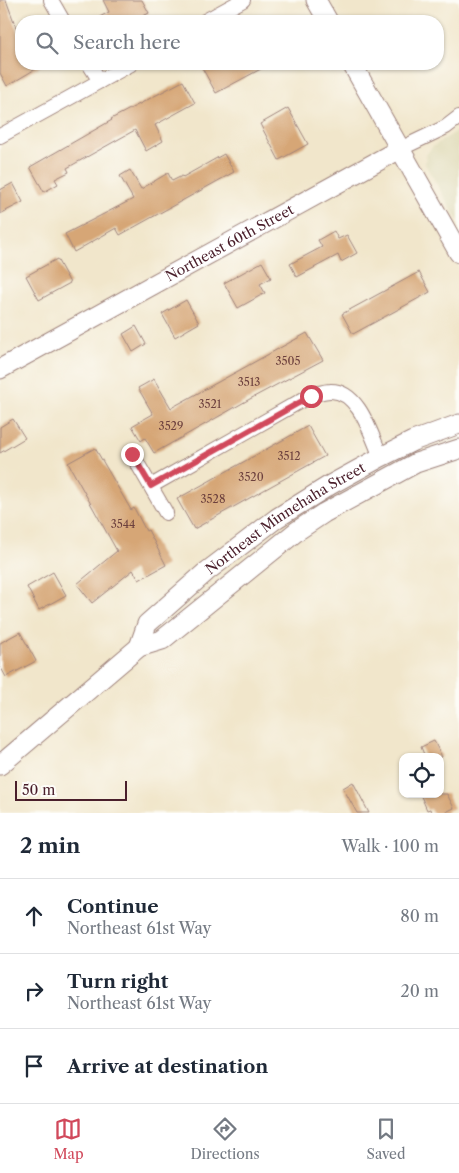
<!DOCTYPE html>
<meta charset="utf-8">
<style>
body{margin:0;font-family:"Libre Caslon Text",serif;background:#f2f2f3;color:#1f2937}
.controls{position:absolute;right:15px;bottom:15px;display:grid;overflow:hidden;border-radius:10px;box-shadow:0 1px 4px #0004}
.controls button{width:45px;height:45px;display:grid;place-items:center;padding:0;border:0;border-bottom:1px solid #e0e1e3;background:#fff;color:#1f2937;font:25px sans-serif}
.scale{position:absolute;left:15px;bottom:12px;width:112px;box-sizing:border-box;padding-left:5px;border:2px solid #4a1f2b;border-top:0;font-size:14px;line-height:18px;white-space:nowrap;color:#4a1f2b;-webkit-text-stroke:4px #fdfcf7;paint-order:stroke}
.stop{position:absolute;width:15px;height:15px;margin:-11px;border:4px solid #d1495b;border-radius:50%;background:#fff}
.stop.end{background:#d1495b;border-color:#fff;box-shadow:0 1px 5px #0008}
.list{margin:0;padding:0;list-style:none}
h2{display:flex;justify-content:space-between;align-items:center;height:65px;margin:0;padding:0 20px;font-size:21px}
h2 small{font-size:16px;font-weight:400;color:#747a83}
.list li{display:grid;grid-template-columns:32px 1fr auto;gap:15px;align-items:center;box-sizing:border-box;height:75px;padding:0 20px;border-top:1px solid #e0e1e3}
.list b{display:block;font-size:19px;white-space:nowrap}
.list p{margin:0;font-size:16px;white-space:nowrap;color:#747a83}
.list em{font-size:16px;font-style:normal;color:#747a83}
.icon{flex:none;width:28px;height:28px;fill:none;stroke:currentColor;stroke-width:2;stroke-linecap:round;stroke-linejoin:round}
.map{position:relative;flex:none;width:459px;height:813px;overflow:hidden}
.search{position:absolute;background:#fff;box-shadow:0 1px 4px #0004;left:15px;right:15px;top:15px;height:55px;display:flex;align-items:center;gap:12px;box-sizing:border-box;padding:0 18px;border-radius:20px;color:#747a83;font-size:19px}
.sheet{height:290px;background:#fff}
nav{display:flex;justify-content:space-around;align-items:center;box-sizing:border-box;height:70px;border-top:1px solid #e0e1e3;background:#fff;font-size:14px;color:#747a83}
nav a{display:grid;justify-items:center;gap:2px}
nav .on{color:#d1495b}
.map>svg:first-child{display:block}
.built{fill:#e1dcba}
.building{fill:#d6a676}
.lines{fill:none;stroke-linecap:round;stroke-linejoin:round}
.street-casing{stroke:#9e827b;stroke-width:16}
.secondary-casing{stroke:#9e827b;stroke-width:21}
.street{stroke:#fff;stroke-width:14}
.secondary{stroke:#fff;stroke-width:19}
.route{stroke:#d1495b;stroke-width:6}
.labels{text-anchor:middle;stroke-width:5;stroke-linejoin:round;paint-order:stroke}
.number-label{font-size:11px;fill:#6d413e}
.street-label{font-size:14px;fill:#4a1f2b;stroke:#fdfcf7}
</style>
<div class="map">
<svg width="459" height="813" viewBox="0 0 459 813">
<rect width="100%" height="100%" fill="#fdfcf7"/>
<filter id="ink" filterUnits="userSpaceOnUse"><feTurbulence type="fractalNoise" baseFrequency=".02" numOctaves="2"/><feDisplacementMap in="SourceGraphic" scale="10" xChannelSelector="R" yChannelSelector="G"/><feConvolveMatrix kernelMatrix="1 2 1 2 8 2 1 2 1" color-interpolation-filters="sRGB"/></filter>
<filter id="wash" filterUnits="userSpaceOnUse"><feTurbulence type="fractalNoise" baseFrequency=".0096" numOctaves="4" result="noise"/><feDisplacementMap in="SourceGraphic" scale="20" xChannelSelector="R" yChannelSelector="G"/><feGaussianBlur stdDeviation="1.12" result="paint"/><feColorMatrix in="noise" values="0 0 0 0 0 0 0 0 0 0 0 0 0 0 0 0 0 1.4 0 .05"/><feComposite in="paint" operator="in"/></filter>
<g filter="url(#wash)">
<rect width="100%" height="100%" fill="#f1e6cb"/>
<polygon class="built" points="459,130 459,222 425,164 426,155 432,147"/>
<g id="blocks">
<g class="building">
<polygon points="0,0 6,0 21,41 21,64 44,64 7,86 0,73"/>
<polygon points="103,0 142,0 149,13 134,21 92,21 109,12"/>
<polygon points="200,64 270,64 216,93"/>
<polygon points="183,81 195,103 155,125 163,141 146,151 135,130 67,168 69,172 55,179 58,184 44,192 30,167 112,120 111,119"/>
<polygon points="288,108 308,144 279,160 260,124"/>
<polygon points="224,154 234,172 120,235 116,228 74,252 65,234 133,199 120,176 130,170 141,189 168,173 172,181 182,176 183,177"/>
<polygon points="13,183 23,202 0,214 0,190"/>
<polygon points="334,231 338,239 347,235 357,253 341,262 338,255 297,277 290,264 322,247 318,240"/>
<polygon points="57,259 70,283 39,300 26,276"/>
<polygon points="262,262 271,278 260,284 265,293 238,308 224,283"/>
<polygon points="419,272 430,292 353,334 342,314"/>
<polygon points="186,300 199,323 175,337 162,314"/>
<polygon points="136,326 146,344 133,352 123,334"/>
<polygon points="307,333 323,360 248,400 154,453 145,438 141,441 132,426 153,414 138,388 154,379 171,408"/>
<polygon points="13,419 25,438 0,453 0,427"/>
<polygon points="308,426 325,456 194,529 177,499"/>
<polygon points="95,448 131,510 134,508 146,531 148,530 166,565 139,580 133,570 92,603 77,584 117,551 68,463"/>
<polygon points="53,572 66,595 39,610 27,587"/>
<polygon points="20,632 36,661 6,677 0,666 0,643"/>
<polygon points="434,741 442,757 425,757 421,747"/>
<polygon points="353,782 369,813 357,813 343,788"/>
<polygon points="420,794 447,794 454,808 444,813 432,813 430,809 427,810"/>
</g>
</g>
</g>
<g filter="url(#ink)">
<use href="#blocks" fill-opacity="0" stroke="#9e827b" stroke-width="1"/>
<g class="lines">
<g class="street-casing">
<g id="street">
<polyline points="51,0 63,21"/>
<polyline points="205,21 243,0"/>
<polyline points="89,64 100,81"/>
<polyline points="0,136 131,64"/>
<polyline points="400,149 446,127 459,117"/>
<polyline points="132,454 166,513"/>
<path d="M151,486L311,395C317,394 324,391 330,391C359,390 371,435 381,457"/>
</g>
</g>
<g class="secondary-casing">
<g id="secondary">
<polyline points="316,0 328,21"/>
<polyline points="352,64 459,253"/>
<path id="s1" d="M0,369L400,149"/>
<path id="s2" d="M139,647L147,624L206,572L277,518L330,485L381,457L413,441L459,424"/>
<polyline points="0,765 139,647 162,640 297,531 324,513 416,463 459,449"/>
</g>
</g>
<use href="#street" class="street"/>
<use href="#secondary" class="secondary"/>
</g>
</g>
<g class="lines" filter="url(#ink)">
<polyline class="route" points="132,454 151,486 311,396"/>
</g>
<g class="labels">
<g class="number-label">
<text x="288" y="365">3505</text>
<text x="249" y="386">3513</text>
<text x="210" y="408">3521</text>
<text x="171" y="430">3529</text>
<text x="289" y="460">3512</text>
<text x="251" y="481">3520</text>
<text x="213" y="503">3528</text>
<text x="123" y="528">3544</text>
</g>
<g class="street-label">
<text dy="5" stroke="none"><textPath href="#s1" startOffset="262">Northeast 60th Street</textPath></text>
<text dy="5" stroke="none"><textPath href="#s2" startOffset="199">Northeast Minnehaha Street</textPath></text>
</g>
</g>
</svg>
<div class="controls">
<button><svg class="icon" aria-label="locate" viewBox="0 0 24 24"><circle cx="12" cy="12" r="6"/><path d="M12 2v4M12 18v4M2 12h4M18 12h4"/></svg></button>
</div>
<div class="scale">50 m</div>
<div class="stop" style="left:311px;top:396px"></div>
<div class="stop end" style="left:132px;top:454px"></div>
<div class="search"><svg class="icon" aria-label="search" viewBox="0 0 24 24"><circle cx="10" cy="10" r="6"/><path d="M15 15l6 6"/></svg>Search here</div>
</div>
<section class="sheet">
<h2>2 min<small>Walk · 100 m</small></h2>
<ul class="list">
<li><svg class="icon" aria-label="ahead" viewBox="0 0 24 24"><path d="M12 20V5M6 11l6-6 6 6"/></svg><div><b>Continue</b><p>Northeast 61st Way</p></div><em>80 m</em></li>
<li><svg class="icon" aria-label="right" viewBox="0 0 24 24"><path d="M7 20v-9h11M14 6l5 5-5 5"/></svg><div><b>Turn right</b><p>Northeast 61st Way</p></div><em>20 m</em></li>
<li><svg class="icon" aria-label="arrive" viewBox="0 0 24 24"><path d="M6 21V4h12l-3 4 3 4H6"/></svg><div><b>Arrive at destination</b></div></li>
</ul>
</section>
<nav>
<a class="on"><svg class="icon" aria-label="map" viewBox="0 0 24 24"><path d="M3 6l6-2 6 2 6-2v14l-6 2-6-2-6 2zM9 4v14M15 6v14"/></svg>Map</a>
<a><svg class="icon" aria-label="directions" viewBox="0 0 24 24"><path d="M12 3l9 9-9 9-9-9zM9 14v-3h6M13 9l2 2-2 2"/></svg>Directions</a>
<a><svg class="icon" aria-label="saved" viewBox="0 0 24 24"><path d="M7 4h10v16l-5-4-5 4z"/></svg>Saved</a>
</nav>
